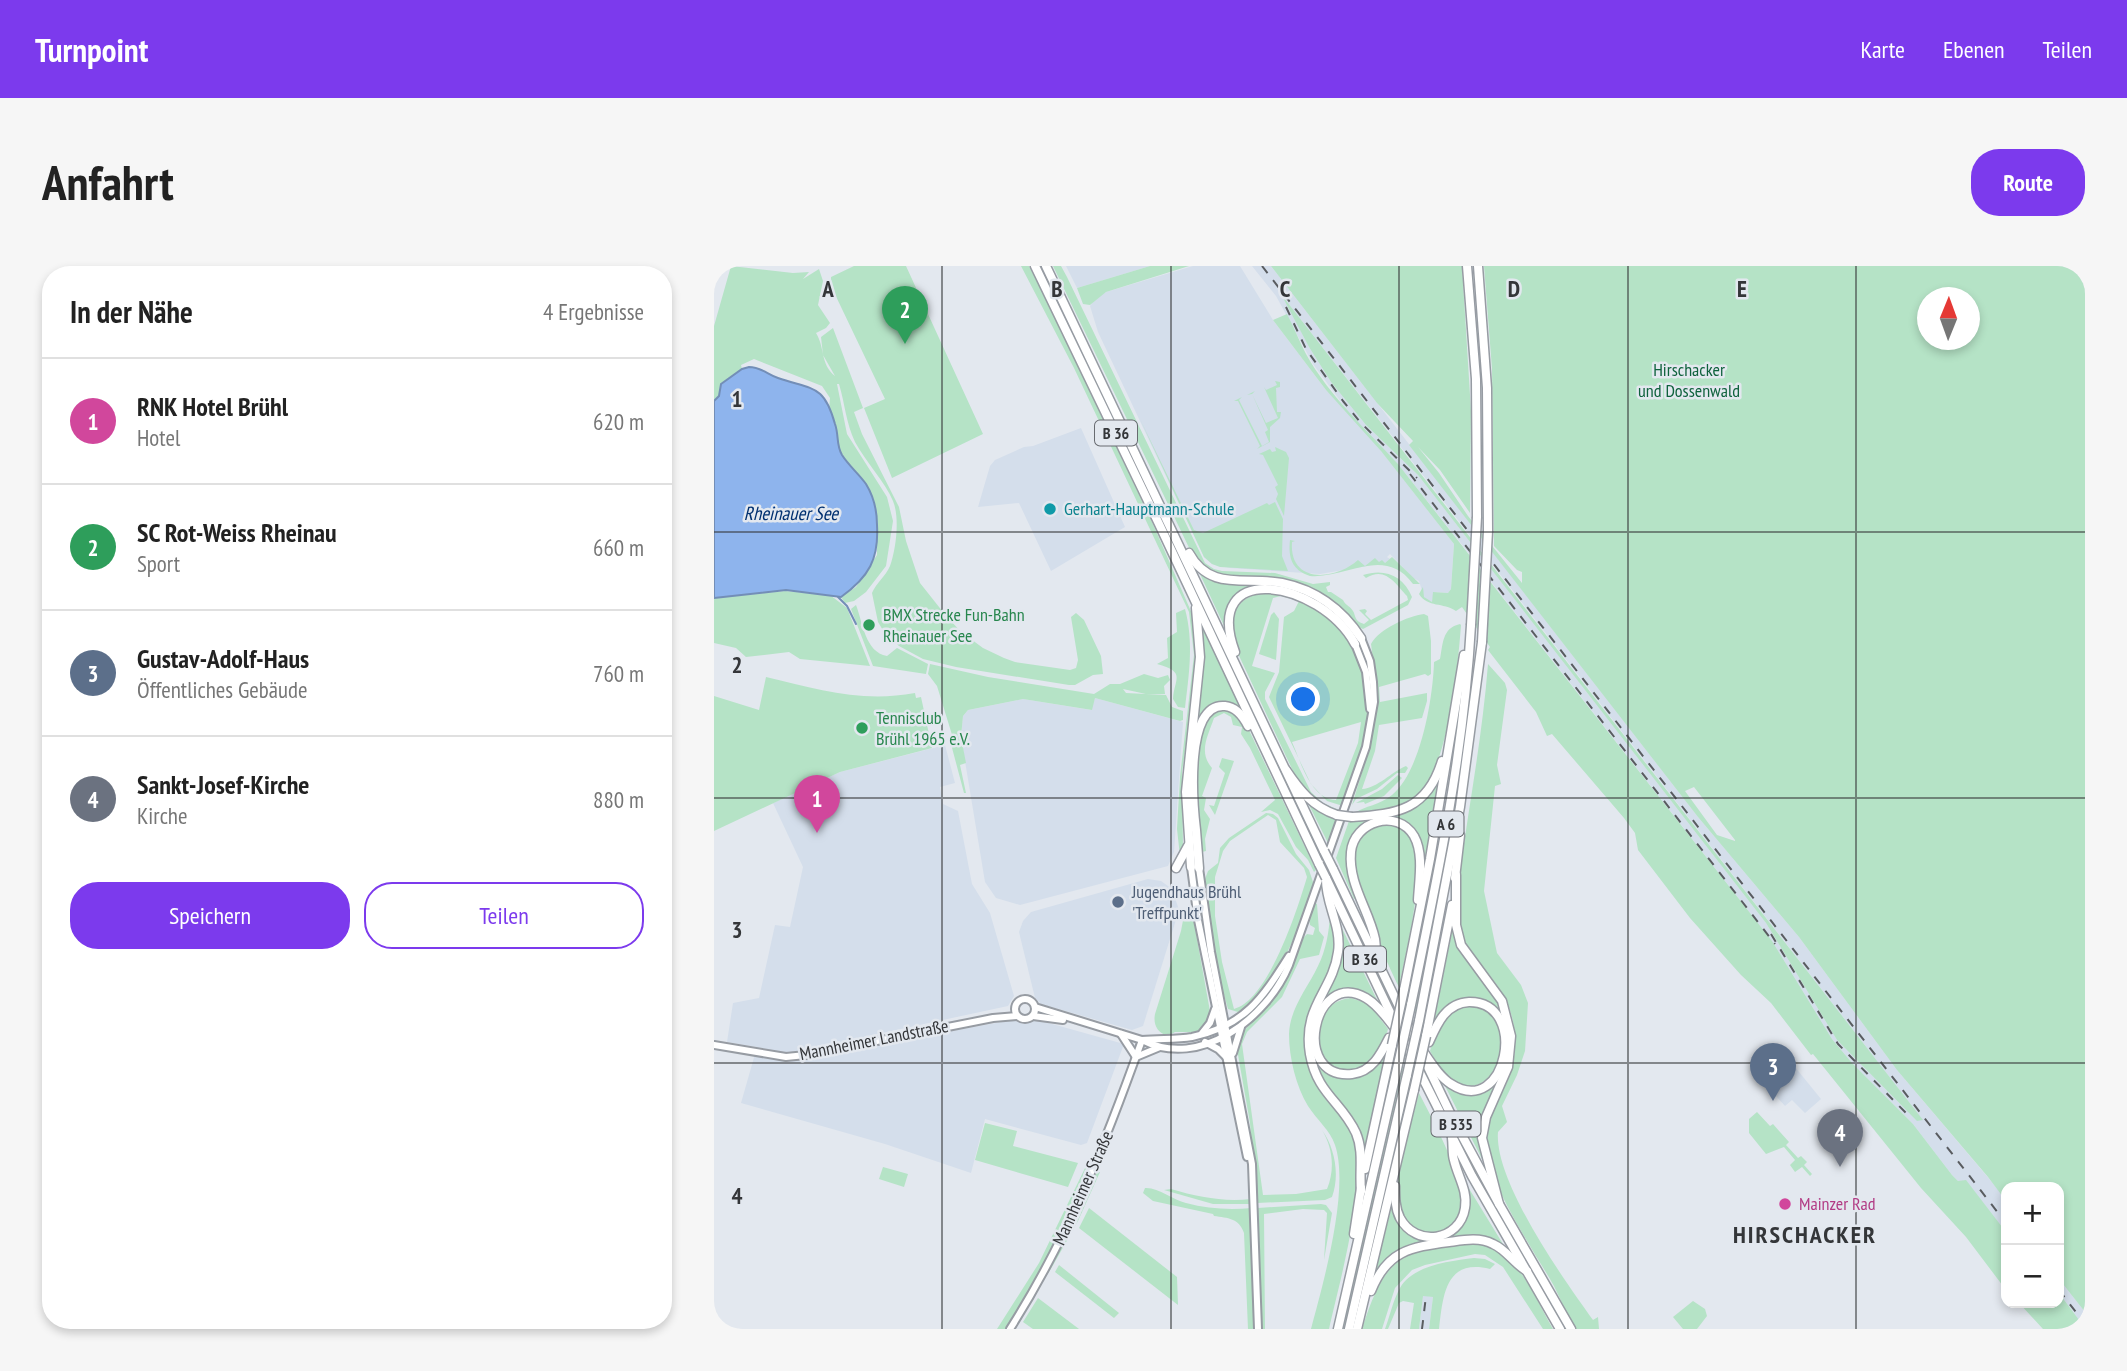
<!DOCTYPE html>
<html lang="de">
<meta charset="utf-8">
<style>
body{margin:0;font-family:"PT Sans Narrow",sans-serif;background:#f6f6f6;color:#222}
.controls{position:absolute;right:21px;bottom:21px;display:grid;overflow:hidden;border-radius:14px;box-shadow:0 4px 10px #0003}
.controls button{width:63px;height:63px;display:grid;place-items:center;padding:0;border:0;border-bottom:2px solid #e0e0e0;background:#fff;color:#222;font:35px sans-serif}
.compass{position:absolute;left:1203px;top:21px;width:63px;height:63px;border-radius:50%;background:#fff;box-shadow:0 4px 10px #0003;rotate:1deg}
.you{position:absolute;left:590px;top:434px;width:24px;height:24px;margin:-18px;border:5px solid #fff;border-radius:50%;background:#1a73e8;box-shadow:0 0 0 10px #1a73e833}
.badge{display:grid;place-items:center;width:46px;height:46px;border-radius:50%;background:#7c3aed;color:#fff;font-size:23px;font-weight:700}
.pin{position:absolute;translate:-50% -58px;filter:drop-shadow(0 2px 4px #0008)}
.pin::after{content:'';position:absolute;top:37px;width:24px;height:21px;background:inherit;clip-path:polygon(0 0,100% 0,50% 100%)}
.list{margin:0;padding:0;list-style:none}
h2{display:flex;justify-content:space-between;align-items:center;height:91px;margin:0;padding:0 28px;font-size:30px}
h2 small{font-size:23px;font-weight:400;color:#767676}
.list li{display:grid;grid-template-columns:46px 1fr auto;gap:21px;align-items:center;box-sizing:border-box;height:126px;padding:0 28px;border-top:2px solid #e0e0e0}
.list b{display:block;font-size:26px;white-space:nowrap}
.list p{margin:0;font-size:23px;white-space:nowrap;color:#767676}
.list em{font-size:23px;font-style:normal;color:#767676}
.actions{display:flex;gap:14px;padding:21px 28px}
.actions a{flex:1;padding:16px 0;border:2px solid #7c3aed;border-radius:28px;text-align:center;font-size:24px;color:#7c3aed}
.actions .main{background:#7c3aed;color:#fff}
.map{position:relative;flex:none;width:1371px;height:1063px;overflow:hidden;border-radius:28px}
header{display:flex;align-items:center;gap:42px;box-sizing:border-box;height:98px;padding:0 35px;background:#7c3aed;color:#fff}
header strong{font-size:33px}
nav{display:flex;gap:38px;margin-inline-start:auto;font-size:24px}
.intro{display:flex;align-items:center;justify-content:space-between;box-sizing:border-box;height:168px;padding:0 42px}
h1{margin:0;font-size:49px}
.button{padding:18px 32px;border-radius:28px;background:#7c3aed;color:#fff;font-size:24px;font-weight:700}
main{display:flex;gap:42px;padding:0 42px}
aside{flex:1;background:#fff;border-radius:28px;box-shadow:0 4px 10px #0003}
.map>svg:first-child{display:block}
.built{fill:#d4deeb;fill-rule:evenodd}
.green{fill:#b5e3c6;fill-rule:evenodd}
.water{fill:#8eb4ed;stroke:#738eb7;stroke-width:2}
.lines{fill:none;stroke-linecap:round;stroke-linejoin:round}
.stream{stroke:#738eb7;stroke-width:2}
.secondary-casing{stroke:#979ca3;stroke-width:10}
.trunk-casing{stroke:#979ca3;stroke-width:11}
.motorway-casing{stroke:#979ca3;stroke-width:11}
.secondary{stroke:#fff;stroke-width:6}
.trunk{stroke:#fff;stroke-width:8}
.motorway{stroke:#fff;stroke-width:8}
.rail{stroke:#595c60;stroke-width:2;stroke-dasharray:9 9;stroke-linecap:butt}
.trunk-bridge-casing{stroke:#979ca3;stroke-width:11;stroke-linecap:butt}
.motorway-bridge-casing{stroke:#979ca3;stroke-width:11;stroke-linecap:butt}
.trunk-bridge{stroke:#fff;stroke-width:8}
.motorway-bridge{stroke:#fff;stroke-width:8}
.grid{fill:none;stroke:#343639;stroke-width:2;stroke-opacity:0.55}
.culture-dot{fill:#0f9aa8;stroke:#e3e8ef;stroke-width:2.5}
.leisure-dot{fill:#2e9e5b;stroke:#e3e8ef;stroke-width:2.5}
.service-dot{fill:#5c6f8a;stroke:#e3e8ef;stroke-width:2.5}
.hotel-dot{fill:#d1479c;stroke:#e3e8ef;stroke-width:2.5}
.labels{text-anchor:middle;stroke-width:5;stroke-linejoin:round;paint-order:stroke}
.shield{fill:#e3e8ef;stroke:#686b70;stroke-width:2}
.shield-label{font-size:16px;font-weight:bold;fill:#343639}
.park-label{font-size:18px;fill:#0f623d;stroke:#e3e8ef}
.culture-label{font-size:18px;fill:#0d838f;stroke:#e3e8ef;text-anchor:start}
.leisure-label{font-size:18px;fill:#27864d;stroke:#e3e8ef;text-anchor:start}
.service-label{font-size:18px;fill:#4e5e75;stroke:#e3e8ef;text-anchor:start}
.street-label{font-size:18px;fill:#343639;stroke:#e3e8ef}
.hotel-label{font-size:18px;fill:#b23c85;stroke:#e3e8ef;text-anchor:start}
.water-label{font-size:19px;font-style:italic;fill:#003070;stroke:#e3e8ef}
.district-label{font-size:24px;font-weight:bold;letter-spacing:2px;fill:#343639;stroke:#e3e8ef}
.grid-label{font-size:23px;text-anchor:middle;font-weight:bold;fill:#343639;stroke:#e3e8ef;stroke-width:5;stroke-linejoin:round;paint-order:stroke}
</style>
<header>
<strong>Turnpoint</strong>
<nav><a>Karte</a><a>Ebenen</a><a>Teilen</a></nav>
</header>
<div class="intro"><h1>Anfahrt</h1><a class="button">Route</a></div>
<main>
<aside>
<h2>In der Nähe<small>4 Ergebnisse</small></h2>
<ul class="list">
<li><span class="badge" style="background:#d1479c">1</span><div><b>RNK Hotel Brühl</b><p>Hotel</p></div><em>620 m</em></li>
<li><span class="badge" style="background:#2e9e5b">2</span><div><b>SC Rot-Weiss Rheinau</b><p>Sport</p></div><em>660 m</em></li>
<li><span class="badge" style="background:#5c6f8a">3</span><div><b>Gustav-Adolf-Haus</b><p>Öffentliches Gebäude</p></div><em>760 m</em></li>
<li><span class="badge" style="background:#6b7280">4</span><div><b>Sankt-Josef-Kirche</b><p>Kirche</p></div><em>880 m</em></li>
</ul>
<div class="actions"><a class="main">Speichern</a><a>Teilen</a></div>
</aside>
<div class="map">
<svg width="1371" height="1063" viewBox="0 0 1371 1063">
<rect width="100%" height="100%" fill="#e3e8ef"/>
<g class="built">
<polygon points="352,0 436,0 363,22"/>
<path d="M479,0H526L559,54L612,124L633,144L599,98L562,30L538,0H557L984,551L1085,671L1183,804L1282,921L1292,935V966L1252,915H1244L1238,909L1199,858L1138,797L1118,773L1058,675L753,285L684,198L654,168L740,278L737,323L734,327L720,326L718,336L714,335L710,331L705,315L699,312L676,288L673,291L676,293L671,297L606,308L516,302L498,298L490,291L384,66L376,40L382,32L392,26ZM570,32L730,236L1205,849L1187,839L1123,774L1052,657L704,209L652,159L617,116L595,81Z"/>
<polygon points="367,162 411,261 337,305 305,237 264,241 276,200 281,194 310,181 319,180"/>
<polygon points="381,432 469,456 460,586 454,600 306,639 282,632 271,616 247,471 249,450 254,444 309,433 377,444"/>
<polygon points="231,479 241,517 226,521 229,538 244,545 258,618 276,647 300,730 294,740 140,773 141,783 298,754 308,757 324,754 410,778 373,877 367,879 271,853 257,907 171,878 27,837 43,781 13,776 19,737 45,732 61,659 76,661 89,601 59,537 126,506"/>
<polygon points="434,613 447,615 458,623 465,644 429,760 418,764 327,738 321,732 305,666 309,655 317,646"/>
<polygon points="1081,801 1107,833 1091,847 1078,834 1071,840 1055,822"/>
<polygon points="1345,1013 1371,1046 1371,1062 1345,1027"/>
<polygon points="709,1029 719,1031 715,1063 705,1063"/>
</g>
<g class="green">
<path d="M17,0L79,7L95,6L89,13L105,3L109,15L104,39L116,57L112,62L102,67C111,81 106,98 121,110L109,89L107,71L119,62L149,142L140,146L148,168L185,241L192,275L206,317L229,346L246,365L269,382L290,392L301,396L356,404L362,402L364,394L357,351L362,347L370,354L387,390L389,408L379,409L361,419H355L242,401L209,393L185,380L170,366L164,356L158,327C162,317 172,310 176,300C182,283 186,252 179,235C171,216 152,196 141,176C132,157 131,138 125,118H123L133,168L173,231L179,255L172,300L152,326L140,335L131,337L127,331L142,321L163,289V248L151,217L127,188L122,176V160L115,144L116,132L108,120L40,93L27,99L28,103L7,118L5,130L0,134V60Z"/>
<polygon points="140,0 192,0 269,168 178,212 150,142 171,133 117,20 117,11"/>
<polygon points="307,0 315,0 329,27 438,256 479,350 484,380 481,417 468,506 469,581 466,590 463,563 466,511 480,389 475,346 360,102"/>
<polygon points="325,0 328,0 608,589 607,593"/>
<path d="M339,0H347L353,11L491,297L500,303L508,305L561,307L599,318L616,316V319L612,321L614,326H617L629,334C632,340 635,339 639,345C642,350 640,355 650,358L655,354L645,344L651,343L653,345L651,348L657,354L694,334L693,330C681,317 671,300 652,312L649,309C670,302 689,309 698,331L694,339L649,363L642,360L625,340L602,326L501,309L480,292Z"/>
<polygon points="436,0 475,0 392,26 376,39 369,38 363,22"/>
<path d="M557,0H748L757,145L756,247L726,204L704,181L725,207L754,250L808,317V306L803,304L780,280L778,103L770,0H1371V1046L1345,1013V921H1292V935L1274,911L1183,804L1085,671L984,551L695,179L699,175L663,137ZM1213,32H1255V74H1213ZM980,521L1021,574V575L1003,569L971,525Z"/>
<polygon points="567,28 1209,854 1203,855 1123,774 1052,657 704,209 652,159 617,116 595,81"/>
<path d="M573,48C580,61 585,75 592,88C616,131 652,163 684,198L1058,675L1118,773L1138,797L1199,858L1238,909L1244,915L1252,914L1292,966V1024L1252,971L1207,922L1099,788L1097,789L1057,737L1027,709L976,652L924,584L921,567L910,552L838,468L833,470L822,446L774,384L776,381L748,341L742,345C729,336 714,342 705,328L709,321L710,331L718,336L719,326L734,327L737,323L740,278L667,185L612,124L559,54Z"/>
<polygon points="561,115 566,116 566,121 562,122 563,146 567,146 566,152 556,161 556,176 543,183 546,180 524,135 520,135 528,131 525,134 548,180 555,176 551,166 554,164 538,128 533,129 541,125 538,128 552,157 564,152 550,121 552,124 563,119"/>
<polygon points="426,153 480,264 489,267 553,237 555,239 561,236 569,253 568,290 574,305 506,301 498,298 490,291"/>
<polygon points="561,181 572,186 575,192 570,250 562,233 564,228 561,221 564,219 549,189 545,188 556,183 558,186 562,185"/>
<path d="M576,274L581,275L578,276C575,319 622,314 644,294L651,300L661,292L665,296L668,294L671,297L678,291L706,318H699C670,279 633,313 596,310C578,304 574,292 576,274Z"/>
<path d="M485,306C513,319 525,315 554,318C588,321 622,338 640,368C627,356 617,341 600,332C565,313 512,312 512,364Z"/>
<polygon points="71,325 116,329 133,342 156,400 86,393 75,386 32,391 22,382 0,377 0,332"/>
<path d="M553,325C564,327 580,328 590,334C647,367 665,426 647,489C642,506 635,523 629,540L613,535L597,518L555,431L565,406L570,351L580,345L585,335L567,330L559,332L538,400L561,407L551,426V433L597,526L609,537L625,544L624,546L605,539L585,518L520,379C513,349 522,331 553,325ZM647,456L644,477L622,534C596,533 587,496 578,476Z"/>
<path d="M142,339C149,357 151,386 173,390L183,382L214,398L212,408L159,400L137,343Z"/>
<path d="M471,343C480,377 475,408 471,442L464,441L459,433C460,413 473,406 443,398L454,392L453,372L463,366L462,347Z"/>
<polygon points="560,346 565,353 562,394 545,388 557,349"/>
<path d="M710,348L714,350L717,375V408L714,410L711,408L665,421L666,436L713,427V435L708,452L665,459L661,485L648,523C664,522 677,506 692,500L694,502L691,507H683L663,523L642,533L638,539L654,487L661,452L662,417L657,378C665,363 694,350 710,348Z"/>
<path d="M487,356L530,447L498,440C475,454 478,494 475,518L489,380Z"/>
<path d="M746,358L747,359C744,400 734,507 701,533C686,545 658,546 640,547C651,540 666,539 678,529C707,505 719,432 720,396L726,393C729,378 728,362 746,358Z"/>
<polygon points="216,398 274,411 380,428 396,418 406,418 430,408 444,412 454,409 456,414 450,420 451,428 432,428 409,423 412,427 452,429 458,441 469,445 469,454 466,455 381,432 378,444 309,433 254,444 249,450 247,471 252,497 246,499 252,527 250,527 237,478 239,472 223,420 214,408"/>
<path d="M774,398L791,417L793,424L783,499L787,518L781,520L770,625L783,687L807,719L814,737L811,785L803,809L788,840L793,856L784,866C780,915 850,1014 879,1054L884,1051L885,1063H861C853,1049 847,1034 840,1020C818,981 765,907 772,862C775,848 783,836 790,823C799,804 803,783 800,762C798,744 790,728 779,714C767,698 751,687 747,666C740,629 749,587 754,551C762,500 770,449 774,398Z"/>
<path d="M52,411C104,423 147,437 201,427L202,432L207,431L218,482L126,506L0,565V430L45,444Z"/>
<path d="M510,443L519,445L533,460L602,604L600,606L594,594L582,581L564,548L556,544L547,546L561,534L536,482L527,468L528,461L519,459L517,451L510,447L500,452C494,470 484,486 498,502L488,530L492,532L490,544L496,553L491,573L492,585L488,586V590H486C482,545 474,489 495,448Z"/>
<polygon points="508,492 520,495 501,549 495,539 500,540 511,507 505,501"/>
<polygon points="684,509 688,512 670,530 651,538 650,536 642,537 668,523"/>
<polygon points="726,509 709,611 703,572 670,552 639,572 643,632 640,633 622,592 635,555 690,546"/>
<polygon points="744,509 747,509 736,582 702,749 700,744 729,603"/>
<polygon points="594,537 623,553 614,577"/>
<path d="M552,547L559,548L564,552L582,588L595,604L600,619C586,659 564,724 524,746L514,743L501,697L491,613L494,605L504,597L506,582L515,572ZM554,549L562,554L566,576L590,602L593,611C584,642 554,735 520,743L508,696L501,650V611L509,585L516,575Z"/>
<path d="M667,558C679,559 689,561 696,571C715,598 691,691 685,721C671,692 631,607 643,577C647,566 657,562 667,558Z"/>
<polygon points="617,608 679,737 678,742 616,612"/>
<path d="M601,637L603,638L605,665L610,671L605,689L586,693L568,731L533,766L528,778L549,929L582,928L613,923C621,904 619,882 608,864C621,882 626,909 618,931L611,934L543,937L536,857L523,783L526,769L550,743L566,722L587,674L593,668L599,669L601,662L596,659L595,652Z"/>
<path d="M478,645L497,751L485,766H461L454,770C443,767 439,758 441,748L467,665L470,649Z"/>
<path d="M616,649C619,663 623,676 620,691C613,722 590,736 591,776C592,797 600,818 613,835C622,846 633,856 638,869C656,909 625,1018 615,1063H597C609,1018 636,923 621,879C616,864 603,854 594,840C582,820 575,792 575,768C576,742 593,723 604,700C612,684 615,666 616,649Z"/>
<path d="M740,655C745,705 790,715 794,769C798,807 774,826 767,860C765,873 767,885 770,897L727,812C740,823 753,830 770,822C819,800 785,705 735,740C728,746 723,754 719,761Z"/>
<path d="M625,656L666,740C605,689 571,797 628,809C649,814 661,800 672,785L650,888C639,843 601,827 597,779C594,728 635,709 625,656Z"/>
<path d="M637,732L655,738L674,763C672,770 670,778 667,784C662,792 651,801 642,804C597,814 589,736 637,732Z"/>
<path d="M756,740C761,741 767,742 772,744C816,768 763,874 716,785C723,763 731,744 756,740Z"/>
<polygon points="688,799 690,804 631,1063 628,1063"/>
<polygon points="711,805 762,904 853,1063 851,1063 767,918 709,807"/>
<path d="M705,827C718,853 752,914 748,942C743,980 692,973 686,938C679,902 697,861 705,827Z"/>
<polygon points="1043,846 1056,860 1059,858 1075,876 1072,879 1084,892 1087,890 1093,896 1090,899 1098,908 1096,910 1088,901 1081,906 1076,899 1081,894 1070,881 1052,888 1035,867 1035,853"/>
<polygon points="271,857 303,865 299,880 364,897 354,921 261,894"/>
<polygon points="372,900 376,901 330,1000 291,1063 283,1063 325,997"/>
<polygon points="169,901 194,908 190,921 165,913"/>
<polygon points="383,905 386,906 364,955 338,1001 299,1063 337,1000"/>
<polygon points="751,916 792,983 778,975 699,980 660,1011 679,935 681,945 709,973 748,959"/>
<path d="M431,922C444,921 459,934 472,937C494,943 516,944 538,942L541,1063H534L530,967C525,952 514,952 500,950L499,948L439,935L429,927Z"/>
<path d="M457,923C484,931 509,936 537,933V938H499L450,924Z"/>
<polygon points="607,938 612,939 618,947 610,994 613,947 610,944 589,943 550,948 551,1063 547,1063 544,942"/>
<polygon points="375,942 463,1011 464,1039 365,962"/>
<path d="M760,978C802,979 821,1032 839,1063H829L789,1001L771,989L761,988L711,999L698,1004L681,1022L668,1063H648C671,991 685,983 760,978Z"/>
<path d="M760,992L771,993L781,998L776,1003C731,992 729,1030 725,1063H715L719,1031L709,1030L705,1063H696L700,1037L689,1035L685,1037L674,1063H671C676,1050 679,1034 686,1022C699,999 736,995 760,992Z"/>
<polygon points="345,999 405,1047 400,1052 341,1006"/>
<polygon points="1345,1027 1371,1062 1371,1063 1329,1063 1305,1037 1345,1037"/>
<polygon points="324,1032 365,1063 319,1063 309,1056"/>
<polygon points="979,1035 991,1043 993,1050 983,1063 969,1063 959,1051"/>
</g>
<path class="water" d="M35,101C47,101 53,108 64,112C99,124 110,118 121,158C125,169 122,179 128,189C135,200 145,208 152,218C160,231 163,244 163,259C165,293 155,311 127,331L72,324L0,332V135L5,130L7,118L28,103Z"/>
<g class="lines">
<polyline class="stream" points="124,331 133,340 142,358"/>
<g class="secondary-casing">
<g id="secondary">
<polyline points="641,378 652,406 656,443"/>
<polyline points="477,601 484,654 533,891"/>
<polyline points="485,602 497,686 538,898 544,1063"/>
<circle cx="311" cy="743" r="10"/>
<path d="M321,741L428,774C486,804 553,752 575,699L652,481L660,436L659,416L656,395L647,372"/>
<polyline points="319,750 349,754"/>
<polyline points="488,767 496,757 501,743"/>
<polyline points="407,768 422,791"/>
<path d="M428,774C445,772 461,774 478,771C530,760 548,733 575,690"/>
<polyline points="491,776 504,783 512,791"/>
<polyline points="0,779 72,791 92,789 279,752 303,750"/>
<polyline points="519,787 527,761"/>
<polyline points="422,791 446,781"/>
<path d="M296,1063C354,972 392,875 428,774"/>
</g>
</g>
<g class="trunk-casing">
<g id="trunk">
<polyline points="321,0 445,258 605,598"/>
<polyline points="332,0 610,585"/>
<path d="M475,287C496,326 532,310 568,317C602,324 628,343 647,372"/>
<path d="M521,386C487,293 606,314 641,378"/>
<polyline points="477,601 472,526 486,391 482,342"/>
<polyline points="462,602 474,580"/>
<path d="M485,602C484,589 483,576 482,564C479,539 470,436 511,440C522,441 529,450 534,460"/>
<polyline points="619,603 738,851 785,938 857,1063"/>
<polyline points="612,612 683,761"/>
<polyline points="689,773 758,910 846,1063"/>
</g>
</g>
<g class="motorway-casing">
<g id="motorway">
<polyline points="753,0 762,113 763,251"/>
<polyline points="764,0 773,122 774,265"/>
<path d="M572,504C586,525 599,541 623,549"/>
<path d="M638,551C684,548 713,544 728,495"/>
<polyline points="742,609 742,659 747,679 788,735 797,770 794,801 772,851 768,872 785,938"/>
<path d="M612,612C611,637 628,660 624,686C619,725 588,740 596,788C603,828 628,836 642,867C650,886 645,905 647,925"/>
<polyline points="741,612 746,569"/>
<path d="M663,695C662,688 662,680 661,673C655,644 634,618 637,586C640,555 683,542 700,570C710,588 705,614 704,634"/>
<polyline points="690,724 716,593 750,389"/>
<path d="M697,739C723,614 750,487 757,359"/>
<polyline points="705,755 746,541 768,376"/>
<polyline points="712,770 738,639"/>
<path d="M675,772C667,788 658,806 638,808C576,814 599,701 652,732C666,740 675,756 685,767"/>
<path d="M706,781C715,793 724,810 737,818C793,854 816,735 755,736C732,737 723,758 715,776"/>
<polyline points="651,903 678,779"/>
<path d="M681,920C681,931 681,942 686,952C702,982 746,975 751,942C754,925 744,911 740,894C738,888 739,880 738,872"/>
<polyline points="640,968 647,922"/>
<path d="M657,1025C673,985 696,981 735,976C750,974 765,971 779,978C793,984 800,998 813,1005"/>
<polyline points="624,1063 685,794"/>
<polyline points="635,1063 693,809"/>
<polyline points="643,1063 700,824"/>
</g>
</g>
<use href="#secondary" class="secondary"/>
<use href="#trunk" class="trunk"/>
<use href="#motorway" class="motorway"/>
<g class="rail">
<polyline points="548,0 1292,957"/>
<polyline points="572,41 592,83 629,135 646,156 703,212"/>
<polyline points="696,208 1061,678"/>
<polyline points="1057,668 1124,778 1196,851"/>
<polyline points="1345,1024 1371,1058"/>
<polyline points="708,1063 712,1030"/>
</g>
<g class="trunk-bridge-casing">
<g id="trunk-bridge">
<polyline points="610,585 619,603"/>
<polyline points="605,598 612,612"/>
</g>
</g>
<g class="motorway-bridge-casing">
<g id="motorway-bridge">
<polyline points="757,359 763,251"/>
<polyline points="768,376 774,265"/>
<polyline points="623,549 638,551"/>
<polyline points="678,779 690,724"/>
<polyline points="685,794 697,739"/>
<polyline points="693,809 705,755"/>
<polyline points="700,824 712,770"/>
</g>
</g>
<use href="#trunk-bridge" class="trunk-bridge"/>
<use href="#motorway-bridge" class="motorway-bridge"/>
</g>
<path class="grid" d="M228,0V1063M457,0V1063M685,0V1063M914,0V1063M1142,0V1063M0,266H1371M0,532H1371M0,797H1371"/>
<circle class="culture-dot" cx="336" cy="243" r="7"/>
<g class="leisure-dot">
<circle cx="155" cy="359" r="7"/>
<circle cx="148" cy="462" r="7"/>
</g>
<circle class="service-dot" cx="404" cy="636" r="7"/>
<circle class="hotel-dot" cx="1071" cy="938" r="7"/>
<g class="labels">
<g class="shield">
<rect x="381" y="154.5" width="42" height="25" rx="5"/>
<rect x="714.5" y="545.5" width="35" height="25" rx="5"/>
<rect x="630" y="680.5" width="42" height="25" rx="5"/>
<rect x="717.5" y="845.5" width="49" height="25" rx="5"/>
</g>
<g class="shield-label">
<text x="402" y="173">B 36</text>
<text x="732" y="564">A 6</text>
<text x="651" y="699">B 36</text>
<text x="742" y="864">B 535</text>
</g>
<g class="park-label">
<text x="975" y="110">Hirschacker<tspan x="975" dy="21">und Dossenwald</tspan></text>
</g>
<g class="culture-label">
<text x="350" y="249">Gerhart-Hauptmann-Schule</text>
</g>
<g class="leisure-label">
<text x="169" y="355">BMX Strecke Fun-Bahn<tspan x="169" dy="21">Rheinauer See</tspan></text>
<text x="162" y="458">Tennisclub<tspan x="162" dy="21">Brühl 1965 e.V.</tspan></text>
</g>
<g class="service-label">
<text x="418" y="632">Jugendhaus Brühl<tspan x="418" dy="21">'Treffpunkt'</tspan></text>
</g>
<g class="street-label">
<text transform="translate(160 774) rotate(-11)" y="6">Mannheimer Landstraße</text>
<text transform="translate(369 922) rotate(-66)" y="6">Mannheimer Straße</text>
</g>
<g class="hotel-label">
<text x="1085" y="944">Mainzer Rad</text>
</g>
<g class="water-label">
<text x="77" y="254">Rheinauer See</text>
</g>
<g class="district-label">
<text x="1091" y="977">HIRSCHACKER</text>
</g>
</g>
<g class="grid-label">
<text x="114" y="31">A</text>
<text x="343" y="31">B</text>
<text x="571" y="31">C</text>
<text x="800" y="31">D</text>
<text x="1028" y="31">E</text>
<text x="23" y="141">1</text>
<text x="23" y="407">2</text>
<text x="23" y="672">3</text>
<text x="23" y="938">4</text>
</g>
</svg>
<div class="controls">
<button>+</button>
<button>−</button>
</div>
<svg class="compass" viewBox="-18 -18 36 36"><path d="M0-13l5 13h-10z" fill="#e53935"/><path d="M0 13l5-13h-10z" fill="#767676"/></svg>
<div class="you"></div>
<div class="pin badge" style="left:103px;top:567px;background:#d1479c">1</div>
<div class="pin badge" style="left:191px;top:78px;background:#2e9e5b">2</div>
<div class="pin badge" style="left:1059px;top:835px;background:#5c6f8a">3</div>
<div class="pin badge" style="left:1126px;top:901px;background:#6b7280">4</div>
</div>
</main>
